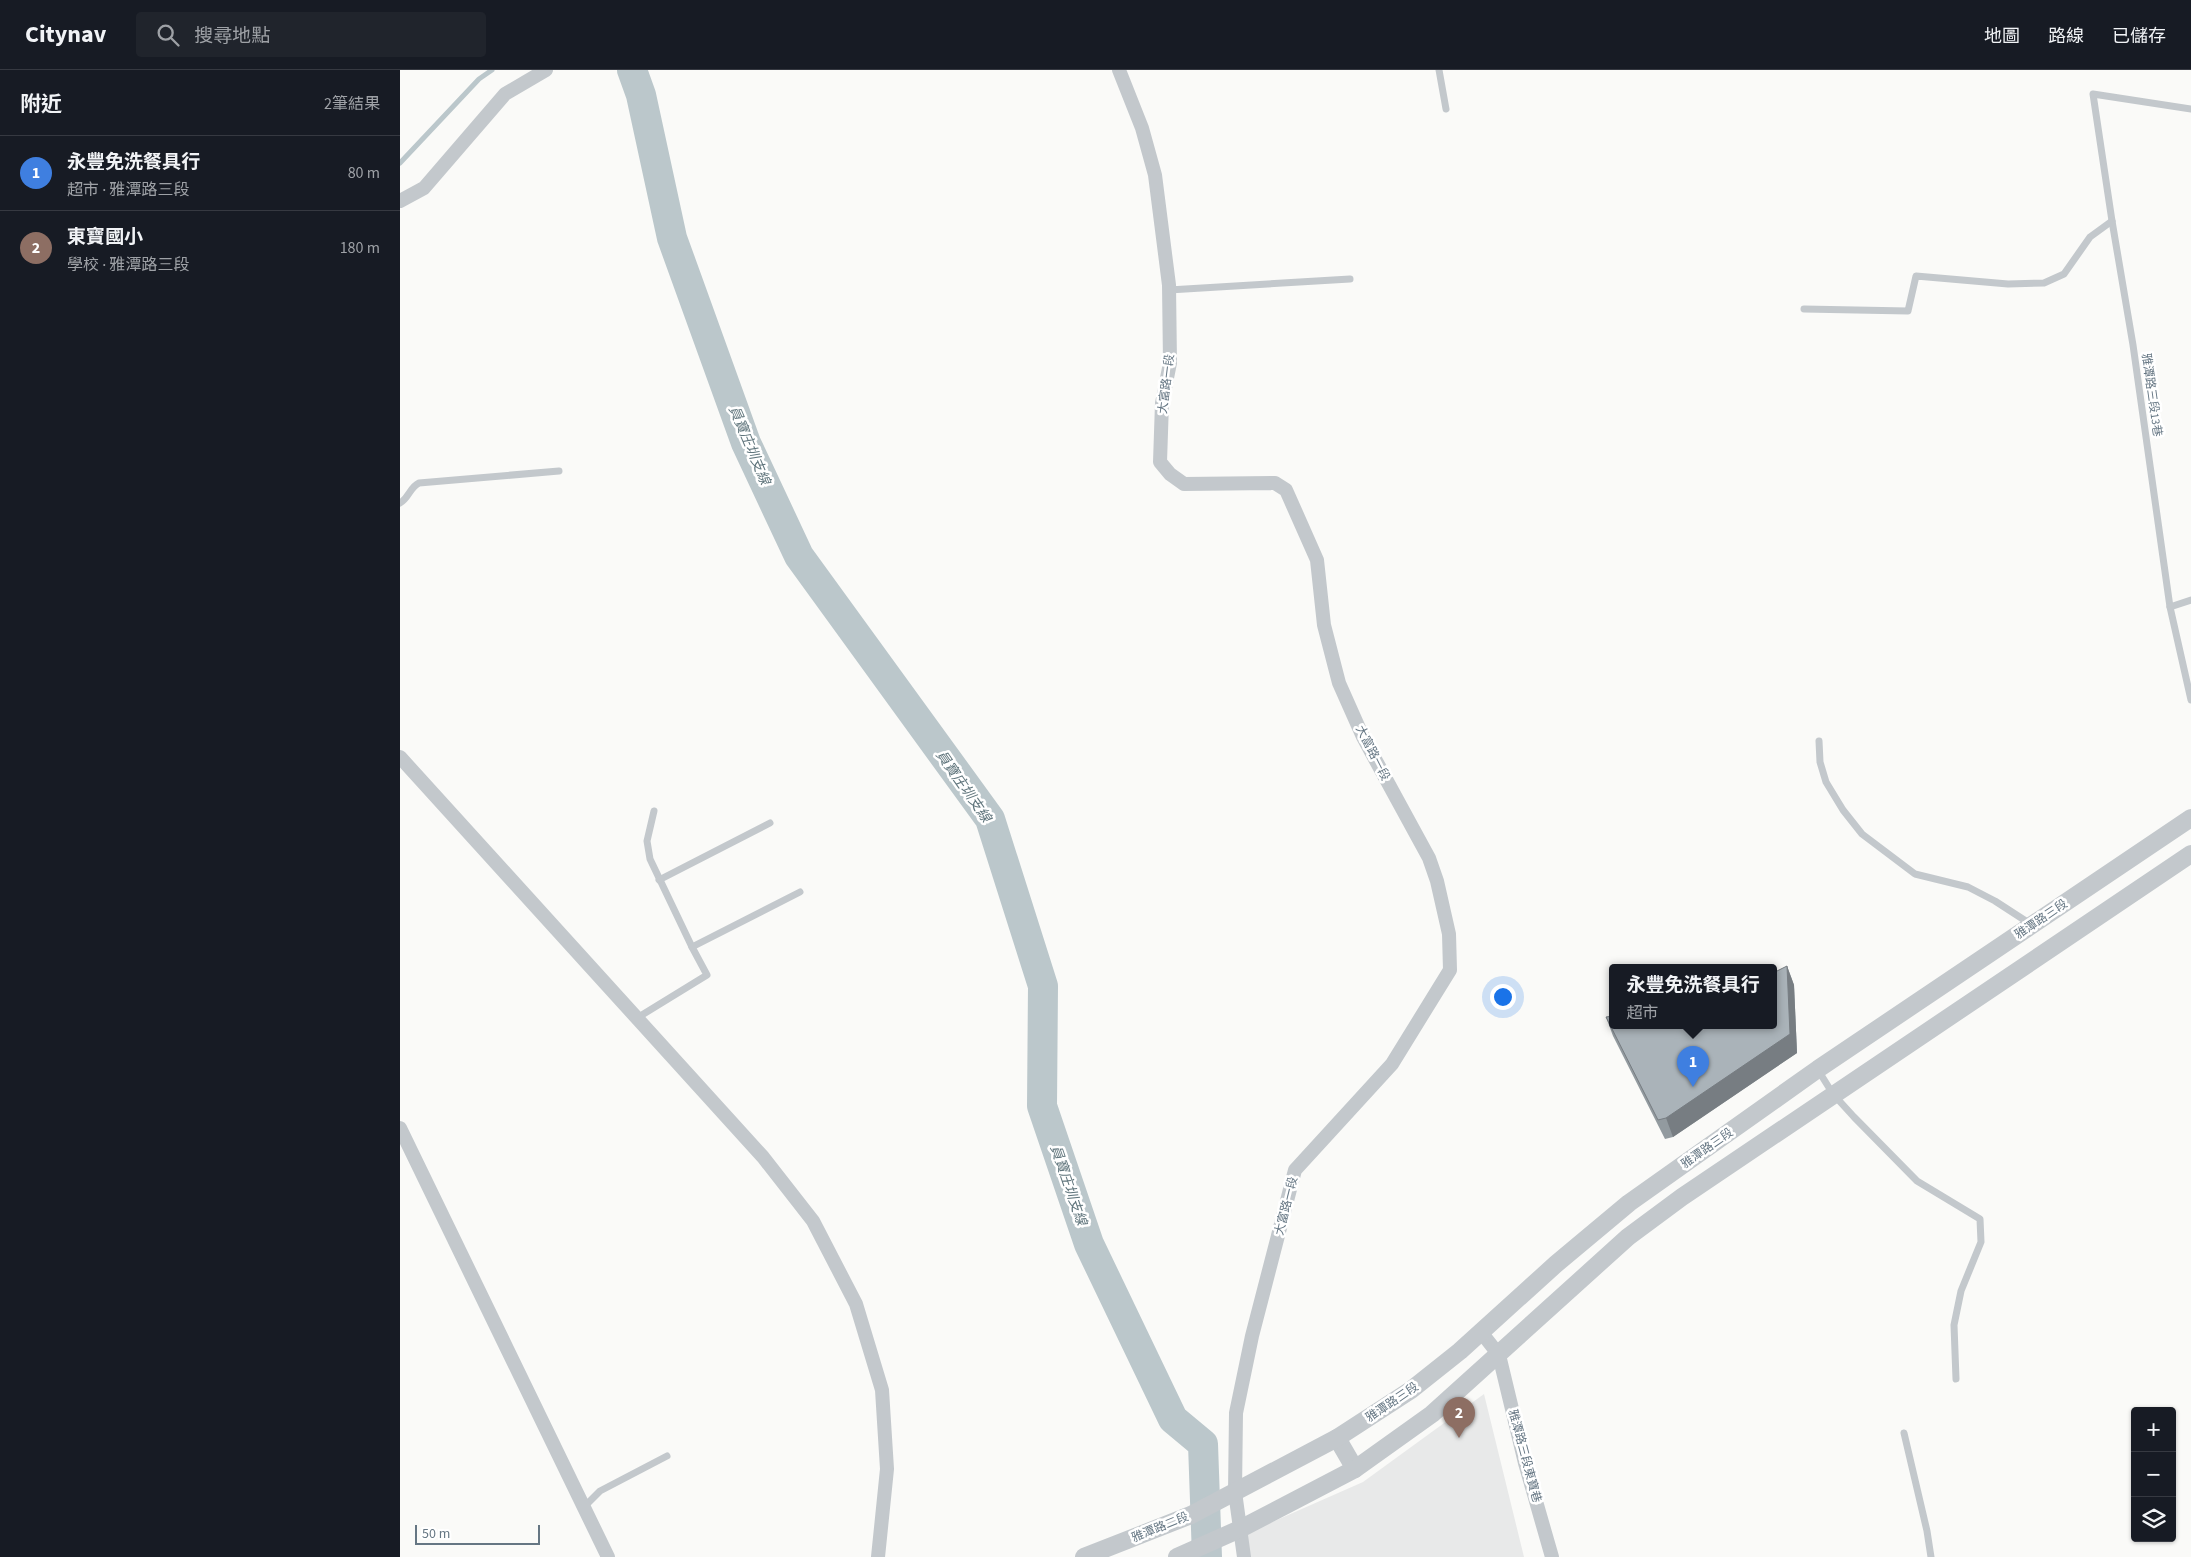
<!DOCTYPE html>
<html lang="zh-TW">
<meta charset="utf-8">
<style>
body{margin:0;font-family:"Source Sans 3","Noto Sans TC",sans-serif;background:#20242c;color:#f1f3f6}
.controls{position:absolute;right:15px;bottom:15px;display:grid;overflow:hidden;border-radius:5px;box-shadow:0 1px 4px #0004}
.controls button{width:45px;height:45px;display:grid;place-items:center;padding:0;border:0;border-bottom:1px solid #363941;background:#171b24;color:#f1f3f6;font:25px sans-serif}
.scale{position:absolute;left:15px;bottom:12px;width:125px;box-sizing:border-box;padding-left:5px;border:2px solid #657683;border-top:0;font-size:14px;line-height:18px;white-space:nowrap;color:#657683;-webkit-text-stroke:4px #fff;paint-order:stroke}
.you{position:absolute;left:1102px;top:926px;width:18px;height:18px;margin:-12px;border:4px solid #fff;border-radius:50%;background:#1a73e8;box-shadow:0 0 0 8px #1a73e833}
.badge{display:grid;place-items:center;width:32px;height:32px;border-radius:50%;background:#1a73e8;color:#fff;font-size:16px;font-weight:700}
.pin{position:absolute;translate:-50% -41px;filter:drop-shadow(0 1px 2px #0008)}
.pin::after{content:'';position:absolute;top:26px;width:18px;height:15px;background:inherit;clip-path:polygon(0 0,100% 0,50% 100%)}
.popup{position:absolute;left:1209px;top:894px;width:168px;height:65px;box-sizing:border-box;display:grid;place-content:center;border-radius:5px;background:#171b24;filter:drop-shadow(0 1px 4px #0005);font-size:16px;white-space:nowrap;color:#9ea1a6}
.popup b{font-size:19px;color:#f1f3f6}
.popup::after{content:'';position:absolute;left:50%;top:100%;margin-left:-10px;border:10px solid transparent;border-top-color:#171b24}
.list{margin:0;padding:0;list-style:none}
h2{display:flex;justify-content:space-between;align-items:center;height:65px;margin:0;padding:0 20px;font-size:21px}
h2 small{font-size:16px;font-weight:400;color:#9ea1a6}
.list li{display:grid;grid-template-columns:32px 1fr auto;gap:15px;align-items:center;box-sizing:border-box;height:75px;padding:0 20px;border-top:1px solid #363941}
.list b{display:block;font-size:19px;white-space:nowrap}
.list p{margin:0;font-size:16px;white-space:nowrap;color:#9ea1a6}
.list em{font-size:16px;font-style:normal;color:#9ea1a6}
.icon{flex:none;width:28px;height:28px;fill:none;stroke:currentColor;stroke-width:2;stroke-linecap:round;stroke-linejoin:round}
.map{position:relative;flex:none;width:1791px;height:1487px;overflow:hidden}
header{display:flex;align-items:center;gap:30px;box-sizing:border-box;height:70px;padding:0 25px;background:#171b24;border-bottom:1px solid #363941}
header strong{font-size:24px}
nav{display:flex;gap:28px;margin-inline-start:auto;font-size:18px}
.search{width:350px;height:45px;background:#20242c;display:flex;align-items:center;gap:12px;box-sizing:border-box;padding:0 18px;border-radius:5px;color:#9ea1a6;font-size:19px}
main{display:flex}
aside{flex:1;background:#171b24}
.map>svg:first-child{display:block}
.built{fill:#e8e9e9}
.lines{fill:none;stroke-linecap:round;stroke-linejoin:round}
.stream{stroke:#bbc7cb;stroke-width:5}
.river{stroke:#bbc7cb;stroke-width:30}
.service{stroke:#c3c8cc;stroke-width:7}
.minor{stroke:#c3c8cc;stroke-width:14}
.tertiary{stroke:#c3c8cc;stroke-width:18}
.wall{fill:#929a9f}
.shaded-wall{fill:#777d82}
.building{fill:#aab3b9;stroke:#777d82}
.labels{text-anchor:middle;stroke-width:5;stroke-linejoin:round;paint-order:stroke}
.street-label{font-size:12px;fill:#657683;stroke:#fff}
.water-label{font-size:14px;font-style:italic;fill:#60757c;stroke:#fff}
</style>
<header>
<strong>Citynav</strong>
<div class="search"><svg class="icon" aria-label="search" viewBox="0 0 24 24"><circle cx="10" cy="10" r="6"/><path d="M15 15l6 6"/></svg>搜尋地點</div>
<nav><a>地圖</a><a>路線</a><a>已儲存</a></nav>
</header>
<main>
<aside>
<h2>附近<small>2筆結果</small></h2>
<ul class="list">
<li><span class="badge" style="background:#3f7fe0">1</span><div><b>永豐免洗餐具行</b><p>超市 · 雅潭路三段</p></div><em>80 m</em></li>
<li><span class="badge" style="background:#8d6e63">2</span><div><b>東寶國小</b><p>學校 · 雅潭路三段</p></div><em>180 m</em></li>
</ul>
</aside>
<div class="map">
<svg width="1791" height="1487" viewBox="0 0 1791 1487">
<rect width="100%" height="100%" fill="#fafaf8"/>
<polygon class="built" points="1084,1324 1124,1487 850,1487 847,1463 963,1412"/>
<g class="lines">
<polyline class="stream" points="0,93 79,9 92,0"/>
<polyline class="river" points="232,0 241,25 272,168 346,373 399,486 590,749 643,916 642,1036 689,1174 773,1349 803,1374 807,1487"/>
<g class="service">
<polyline points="1039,0 1046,39"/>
<polyline points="1791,39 1693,24 1712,151 1733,275 1770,537 1791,630"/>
<polyline points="769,220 950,209"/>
<polyline points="1404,239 1508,241 1516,206 1608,214 1644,213 1664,204 1690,167 1712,151"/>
<path d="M0,433C9,428 10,417 19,413L159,401"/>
<polyline points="1770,537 1791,530"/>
<polyline points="1419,671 1420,692 1426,712 1443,740 1462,764 1515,804 1568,817 1595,831 1632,855"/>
<polyline points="254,741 247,771 250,789 292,877"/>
<polyline points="259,810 370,753"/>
<polyline points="237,948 307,905 292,877 400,822"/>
<polyline points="1418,1000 1433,1024 1454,1047 1517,1111 1580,1149 1581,1172 1561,1221 1554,1255 1556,1309"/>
<polyline points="1504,1363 1527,1461 1531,1487"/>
<polyline points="184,1437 200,1421 267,1386"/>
</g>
<g class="minor">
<polyline points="719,0 742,58 755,105 769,215 770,293 762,333 760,392 770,404 784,414 875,413 886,420 917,490 924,555 939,613 963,667 1029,788 1037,811 1049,864 1050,900 992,994 895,1100 852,1266 836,1343 835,1422 844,1487"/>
<polyline points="0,131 24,118 105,24 146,0"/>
<polyline points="0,687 363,1087 413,1151 456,1234 482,1320 487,1399 478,1487"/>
<polyline points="0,1058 208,1487"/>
<polyline points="1081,1262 1099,1285 1125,1393 1152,1487"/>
</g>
<g class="tertiary">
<polyline points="937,1368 955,1399"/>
<polyline points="684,1487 791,1445 937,1368 1011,1320 1060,1281 1156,1194 1229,1133 1418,999 1791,748"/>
<polyline points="777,1487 840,1459 955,1399 1032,1344 1228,1167 1282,1127 1791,784"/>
</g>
</g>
<polygon class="wall" points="1387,896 1394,915 1397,983 1273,1067 1265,1069 1213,966 1206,947 1373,956"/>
<polygon class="shaded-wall" points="1387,896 1394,915 1397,983 1273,1067 1266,1048"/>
<polygon class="building" points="1387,896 1390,964 1266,1048 1258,1050 1206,947 1213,946 1213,956 1373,956 1373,903"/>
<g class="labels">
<g class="street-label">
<text transform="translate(766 314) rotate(-83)" y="4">大富路一段</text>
<text transform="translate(1752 325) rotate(82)" y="4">雅潭路三段13巷</text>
<text transform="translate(973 683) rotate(63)" y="4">大富路一段</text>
<text transform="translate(1641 849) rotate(-34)" y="4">雅潭路三段</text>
<text transform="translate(1307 1078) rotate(-35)" y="4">雅潭路三段</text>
<text transform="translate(886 1136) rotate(-76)" y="4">大富路一段</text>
<text transform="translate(992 1332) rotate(-34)" y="4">雅潭路三段</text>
<text transform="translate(1125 1386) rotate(75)" y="4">雅潭路三段東寶巷</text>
<text transform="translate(760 1457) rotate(-22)" y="4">雅潭路二段</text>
</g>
<g class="water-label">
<text transform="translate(350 375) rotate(67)" y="5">員寶庄圳支線</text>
<text transform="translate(564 716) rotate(55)" y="5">員寶庄圳支線</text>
<text transform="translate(669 1115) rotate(71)" y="5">員寶庄圳支線</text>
</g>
</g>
</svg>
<div class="controls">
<button>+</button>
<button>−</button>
<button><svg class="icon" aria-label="layers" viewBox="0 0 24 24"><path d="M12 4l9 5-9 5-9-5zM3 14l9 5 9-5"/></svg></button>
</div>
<div class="scale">50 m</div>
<div class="you"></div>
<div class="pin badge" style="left:1293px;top:1017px;background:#3f7fe0">1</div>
<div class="popup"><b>永豐免洗餐具行</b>超市</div>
<div class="pin badge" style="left:1059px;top:1368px;background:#8d6e63">2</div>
</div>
</main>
